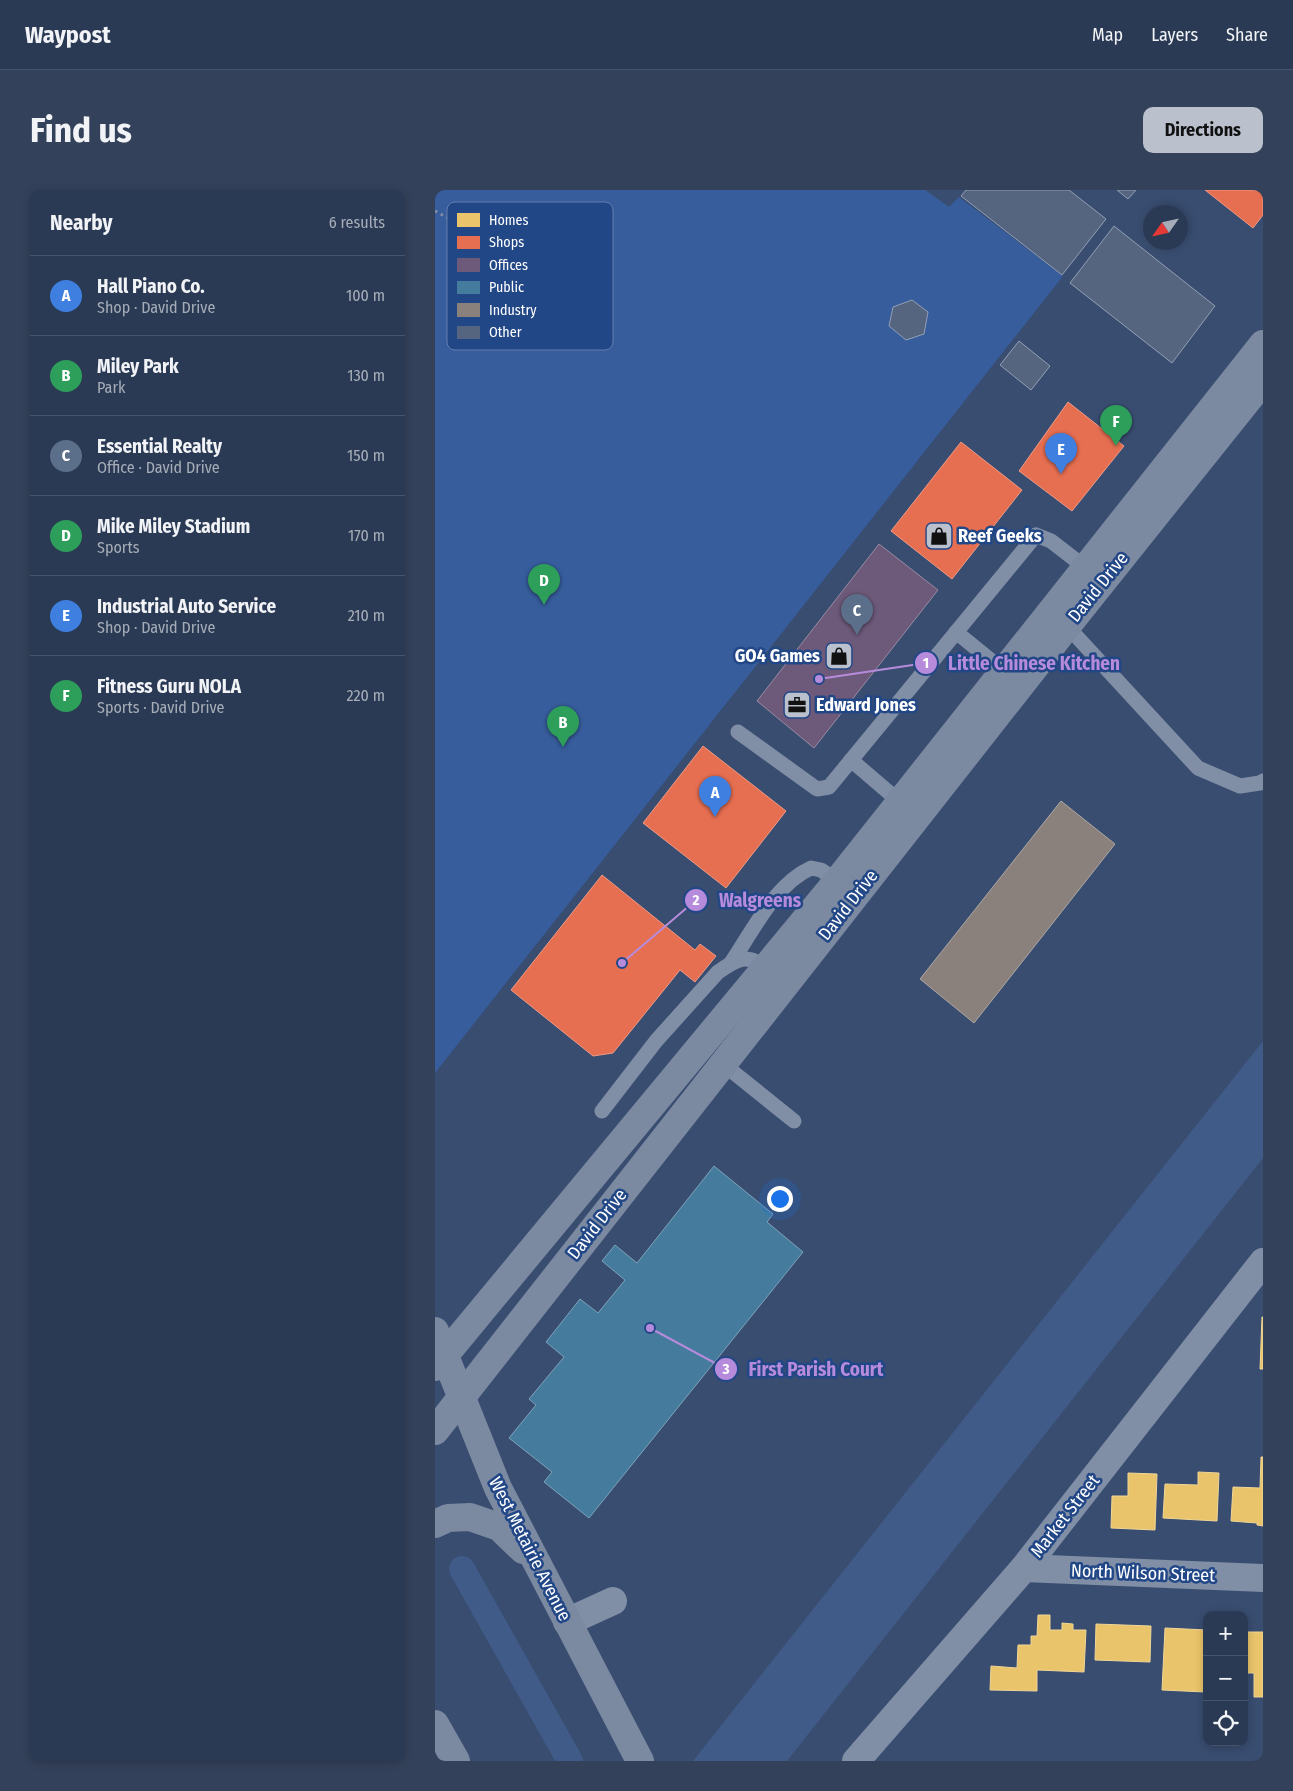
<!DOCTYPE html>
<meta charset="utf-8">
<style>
body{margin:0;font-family:"Fira Sans Condensed",sans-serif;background:#33415a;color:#f1f3f6}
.controls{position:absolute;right:15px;bottom:15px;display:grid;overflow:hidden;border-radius:10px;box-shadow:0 2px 8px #0003}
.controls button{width:45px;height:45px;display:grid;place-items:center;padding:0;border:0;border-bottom:1px solid #47546b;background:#2b3a54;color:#f1f3f6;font:25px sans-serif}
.compass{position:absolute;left:708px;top:15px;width:45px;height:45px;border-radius:50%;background:#2b3a54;box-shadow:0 2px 8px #0003;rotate:236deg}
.you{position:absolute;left:344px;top:1008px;width:18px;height:18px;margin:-12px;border:4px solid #fff;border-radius:50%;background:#1a73e8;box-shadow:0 0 0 8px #1a73e833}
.badge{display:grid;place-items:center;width:32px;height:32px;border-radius:50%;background:#bac1cd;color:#fff;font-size:16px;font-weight:700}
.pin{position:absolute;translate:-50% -41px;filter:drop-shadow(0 1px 2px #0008)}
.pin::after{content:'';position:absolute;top:26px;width:18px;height:15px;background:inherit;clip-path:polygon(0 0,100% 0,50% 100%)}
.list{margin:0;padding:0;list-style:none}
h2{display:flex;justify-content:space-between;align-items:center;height:65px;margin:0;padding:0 20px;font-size:21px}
h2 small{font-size:16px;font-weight:400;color:#a6adb8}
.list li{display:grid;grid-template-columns:32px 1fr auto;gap:15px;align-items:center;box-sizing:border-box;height:80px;padding:0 20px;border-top:1px solid #47546b}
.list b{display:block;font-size:19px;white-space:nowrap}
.list p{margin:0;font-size:16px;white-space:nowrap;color:#a6adb8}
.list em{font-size:16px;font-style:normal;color:#a6adb8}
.icon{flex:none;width:28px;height:28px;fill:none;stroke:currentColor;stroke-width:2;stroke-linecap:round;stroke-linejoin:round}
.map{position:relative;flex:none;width:828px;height:1571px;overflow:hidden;border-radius:10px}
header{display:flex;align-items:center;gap:30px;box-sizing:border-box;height:70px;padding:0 25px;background:#2b3a54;border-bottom:1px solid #47546b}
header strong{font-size:24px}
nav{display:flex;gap:28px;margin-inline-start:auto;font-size:18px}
.intro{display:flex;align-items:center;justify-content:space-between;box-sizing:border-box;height:120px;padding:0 30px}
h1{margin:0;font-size:35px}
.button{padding:12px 22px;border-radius:10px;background:#bac1cd;color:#111;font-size:18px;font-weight:700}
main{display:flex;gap:30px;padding:0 30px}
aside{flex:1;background:#2b3a54;border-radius:10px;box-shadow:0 2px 8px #0003}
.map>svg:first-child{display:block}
.green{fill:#375d9d}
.water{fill:#415b89}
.homes{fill:#e9c46a;stroke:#f0d697}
.shops{fill:#e76f51;stroke:#ee9a85}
.offices{fill:#6d597a;stroke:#998ba2}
.public{fill:#457b9d;stroke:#7da3ba}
.industry{fill:#8a817c;stroke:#ada7a3}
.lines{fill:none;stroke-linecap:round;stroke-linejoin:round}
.canal{stroke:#415b89;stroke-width:26}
.building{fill:#556580;stroke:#93a0b4}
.path{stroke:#808ea6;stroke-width:3;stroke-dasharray:2.5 4;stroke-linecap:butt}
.lane{stroke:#808ea6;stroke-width:15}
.street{stroke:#808ea6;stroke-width:28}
.secondary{stroke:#7b89a1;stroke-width:28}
.labels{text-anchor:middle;stroke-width:5;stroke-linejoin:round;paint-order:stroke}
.poi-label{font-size:18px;font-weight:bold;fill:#fff;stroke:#224787;text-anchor:start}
.street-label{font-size:18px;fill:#fff;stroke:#224787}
.key{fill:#224787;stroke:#647eab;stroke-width:1}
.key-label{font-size:14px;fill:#fff}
.leader{fill:none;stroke:#b68bdc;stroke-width:2}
.callout-dot{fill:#b68bdc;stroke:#224787;stroke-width:2}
.mark-label{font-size:15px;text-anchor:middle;font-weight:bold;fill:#fff}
.callout-label{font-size:19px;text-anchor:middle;font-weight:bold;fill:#b68bdc;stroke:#224787;stroke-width:5;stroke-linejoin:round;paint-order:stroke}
</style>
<header>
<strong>Waypost</strong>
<nav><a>Map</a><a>Layers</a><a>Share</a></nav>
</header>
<div class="intro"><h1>Find us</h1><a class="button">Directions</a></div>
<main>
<aside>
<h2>Nearby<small>6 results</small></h2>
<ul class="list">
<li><span class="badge" style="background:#3f7fe0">A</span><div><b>Hall Piano Co.</b><p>Shop · David Drive</p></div><em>100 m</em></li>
<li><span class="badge" style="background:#2e9e5b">B</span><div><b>Miley Park</b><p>Park</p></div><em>130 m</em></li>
<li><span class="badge" style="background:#5c6f8a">C</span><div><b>Essential Realty</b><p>Office · David Drive</p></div><em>150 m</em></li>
<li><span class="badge" style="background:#2e9e5b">D</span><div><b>Mike Miley Stadium</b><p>Sports</p></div><em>170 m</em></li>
<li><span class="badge" style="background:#3f7fe0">E</span><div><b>Industrial Auto Service</b><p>Shop · David Drive</p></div><em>210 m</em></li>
<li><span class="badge" style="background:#2e9e5b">F</span><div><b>Fitness Guru NOLA</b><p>Sports · David Drive</p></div><em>220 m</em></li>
</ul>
</aside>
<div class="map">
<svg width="828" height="1571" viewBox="0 0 828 1571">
<rect width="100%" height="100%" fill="#394d70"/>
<polygon class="green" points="0,0 490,0 514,17 524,7 628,86 0,883"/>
<polygon class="water" points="828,851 828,968 352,1571 258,1571"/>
<g class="homes">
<polygon points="827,1127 828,1127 828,1179 825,1179"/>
<polygon points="826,1267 828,1267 828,1336 822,1335 822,1333 796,1331 798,1297 825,1298"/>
<polygon points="763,1282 784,1283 782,1331 728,1328 730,1294 763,1295"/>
<polygon points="693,1283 722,1284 720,1340 676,1338 677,1306 693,1306"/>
<polygon points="603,1425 615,1425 615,1440 627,1440 627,1433 638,1434 638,1440 651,1440 649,1482 602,1480 602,1501 555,1500 556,1476 582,1478 583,1455 596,1455 596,1446 602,1446"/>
<polygon points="661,1434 716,1436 715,1472 660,1470"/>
<polygon points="730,1438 772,1440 770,1502 727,1500"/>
<polygon points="809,1442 828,1442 828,1507 819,1507 819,1483 809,1483"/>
</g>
<g class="shops">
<polygon points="770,0 828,0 828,25 818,38"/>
<polygon points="633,212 689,256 637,321 584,281"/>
<polygon points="526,252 587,300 517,389 456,341"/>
<polygon points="268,556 351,621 291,698 208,633"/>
<polygon points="167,685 260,760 265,754 281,766 260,792 245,780 178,863 158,866 76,800"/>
</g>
<polygon class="offices" points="444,354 503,400 379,558 322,511"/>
<polygon class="public" points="279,976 338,1024 332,1032 368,1062 154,1328 109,1292 117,1282 74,1248 101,1215 94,1209 129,1167 111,1152 145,1109 163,1123 190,1090 167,1071 180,1055 202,1073"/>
<polygon class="industry" points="626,611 680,654 539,833 485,789"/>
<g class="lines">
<polyline class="canal" points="27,1379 135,1571"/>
</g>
<g class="building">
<polygon points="531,0 634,0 671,29 627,85 526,6"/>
<polygon points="682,0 701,0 693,9"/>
<polygon points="679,36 780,116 737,173 635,93"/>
<polygon points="477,110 493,122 489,144 471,150 454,136 458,117"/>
<polygon points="584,151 615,176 596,200 565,175"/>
</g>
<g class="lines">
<polyline class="path" points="0,21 71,59"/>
<g class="lane">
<polyline points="632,436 763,578 805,596 825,593 828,591"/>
<polyline points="521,442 569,481"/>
<polyline points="303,542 382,599 394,597 601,345 616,351 651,378"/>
<polyline points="416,570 465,612"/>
<path d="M296,773C317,742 340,694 376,678L386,680L402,691"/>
<polyline points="288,874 359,931"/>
<path d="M167,921L221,851L283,782C301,770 312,762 330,778"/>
</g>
<g class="street">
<polyline points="589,1378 828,1388"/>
<polyline points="132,1432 178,1411"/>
<polyline points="421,1571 589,1378 828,1072"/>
</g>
<g class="secondary">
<polyline points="0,1141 63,1298 205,1571"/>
<polyline points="0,1177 404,689 828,154"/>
<polyline points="0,1241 632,436 828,191"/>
<polyline points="0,1334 13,1328 35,1327 64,1337 88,1360"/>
<polyline points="0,1534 21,1571"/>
</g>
</g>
<defs>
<g id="shop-square" transform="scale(1.4375)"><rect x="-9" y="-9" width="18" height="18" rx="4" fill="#bac1cd" stroke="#224787"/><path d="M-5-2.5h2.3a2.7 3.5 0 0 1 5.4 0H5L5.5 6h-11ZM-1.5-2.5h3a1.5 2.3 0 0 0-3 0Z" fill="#111"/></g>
<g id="office-square" transform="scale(1.4375)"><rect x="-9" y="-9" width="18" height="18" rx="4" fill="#bac1cd" stroke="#224787"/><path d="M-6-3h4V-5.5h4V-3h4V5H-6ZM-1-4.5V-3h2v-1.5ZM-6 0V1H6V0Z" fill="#111"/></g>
</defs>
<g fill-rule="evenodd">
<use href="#shop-square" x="504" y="346"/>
<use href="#shop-square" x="404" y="466"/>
<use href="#office-square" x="362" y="515"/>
</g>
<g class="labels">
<g class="poi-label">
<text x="523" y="352">Reef Geeks</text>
<text x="385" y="472" text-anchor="end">GO4 Games</text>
<text x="381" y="521">Edward Jones</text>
</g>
<g class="street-label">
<text transform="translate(663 397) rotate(-51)" y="6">David Drive</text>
<text transform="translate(413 715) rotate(-52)" y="6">David Drive</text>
<text transform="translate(162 1034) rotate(-52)" y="6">David Drive</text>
<text transform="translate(630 1326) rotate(-52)" y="6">Market Street</text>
<text transform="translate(95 1359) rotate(63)" y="6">West Metairie Avenue</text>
<text transform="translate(708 1383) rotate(2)" y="6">North Wilson Street</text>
</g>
</g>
<rect x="12" y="12" width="166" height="148" rx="8" class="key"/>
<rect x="22" y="23" width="23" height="14" fill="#e9c46a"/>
<rect x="22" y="46" width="23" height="13" fill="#e76f51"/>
<rect x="22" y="68" width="23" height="14" fill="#6d597a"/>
<rect x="22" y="91" width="23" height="13" fill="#457b9d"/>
<rect x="22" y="113" width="23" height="14" fill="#8a817c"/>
<rect x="22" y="136" width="23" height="13" fill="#556580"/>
<g class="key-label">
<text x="54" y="35">Homes</text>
<text x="54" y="57">Shops</text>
<text x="54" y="80">Offices</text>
<text x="54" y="102">Public</text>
<text x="54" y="125">Industry</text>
<text x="54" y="147">Other</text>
</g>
<path class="leader" d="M384 489L491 473M187 773L261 710M215 1138L291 1179"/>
<g class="callout-dot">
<circle cx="384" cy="489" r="5"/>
<circle cx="187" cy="773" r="5"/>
<circle cx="215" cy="1138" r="5"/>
<circle cx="491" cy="473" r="12"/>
<circle cx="261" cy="710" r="12"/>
<circle cx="291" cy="1179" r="12"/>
</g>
<g class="mark-label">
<text x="491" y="478">1</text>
<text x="261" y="715">2</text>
<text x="291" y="1184">3</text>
</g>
<g class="callout-label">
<text x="599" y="480">Little Chinese Kitchen</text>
<text x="325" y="717">Walgreens</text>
<text x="381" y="1186">First Parish Court</text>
</g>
</svg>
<div class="controls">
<button>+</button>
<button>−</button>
<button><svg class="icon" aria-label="locate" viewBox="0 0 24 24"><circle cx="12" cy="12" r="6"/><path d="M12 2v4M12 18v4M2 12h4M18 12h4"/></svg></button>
</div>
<svg class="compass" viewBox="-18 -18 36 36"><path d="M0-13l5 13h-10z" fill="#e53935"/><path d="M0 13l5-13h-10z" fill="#a6adb8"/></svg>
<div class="you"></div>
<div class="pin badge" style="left:280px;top:627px;background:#3f7fe0">A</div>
<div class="pin badge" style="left:128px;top:557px;background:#2e9e5b">B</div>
<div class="pin badge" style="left:422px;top:445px;background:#5c6f8a">C</div>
<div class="pin badge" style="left:109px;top:415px;background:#2e9e5b">D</div>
<div class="pin badge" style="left:626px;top:284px;background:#3f7fe0">E</div>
<div class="pin badge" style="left:681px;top:256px;background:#2e9e5b">F</div>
</div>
</main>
